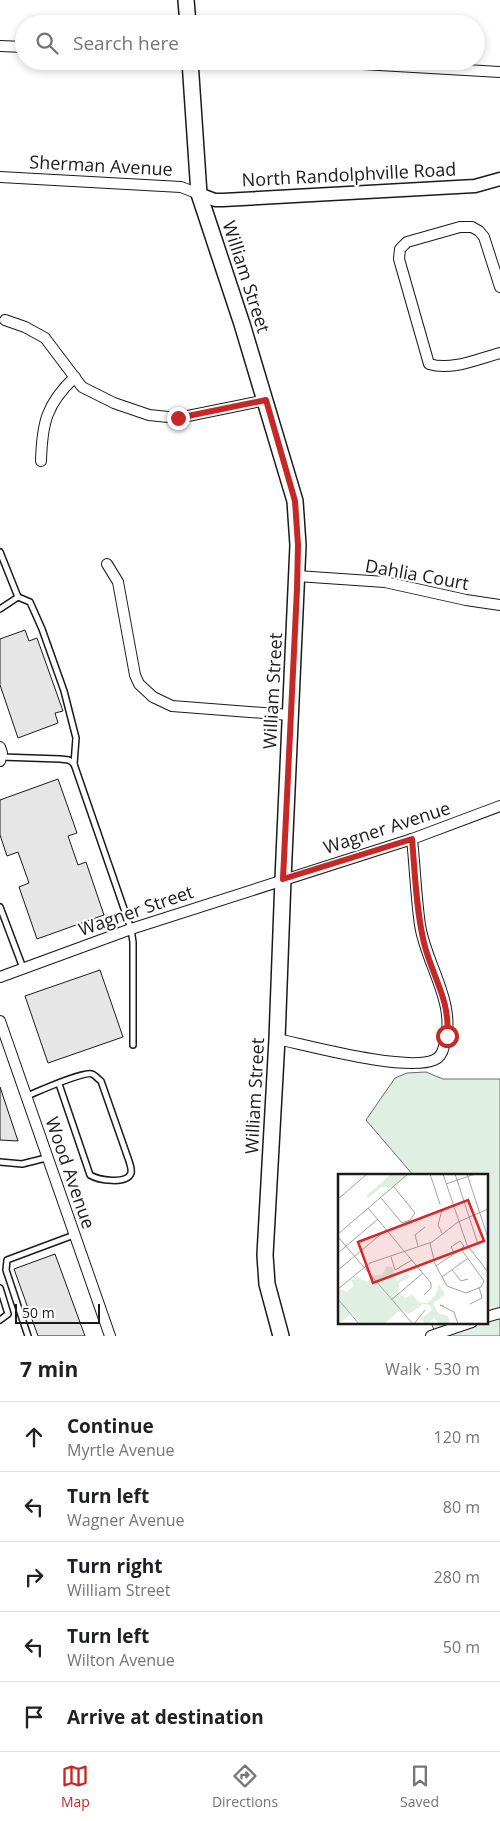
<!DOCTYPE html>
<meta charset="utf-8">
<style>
body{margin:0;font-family:"Open Sans",sans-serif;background:#f2f2f2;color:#202124}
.scale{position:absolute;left:15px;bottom:12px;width:85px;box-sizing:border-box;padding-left:5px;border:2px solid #1a1a1a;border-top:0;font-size:14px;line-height:18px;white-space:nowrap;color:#1a1a1a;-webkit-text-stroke:4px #fff;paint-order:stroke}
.stop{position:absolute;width:15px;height:15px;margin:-11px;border:4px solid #c62828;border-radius:50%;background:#fff}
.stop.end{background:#c62828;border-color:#fff;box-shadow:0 1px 5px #0008}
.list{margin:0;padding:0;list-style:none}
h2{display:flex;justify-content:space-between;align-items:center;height:65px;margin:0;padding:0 20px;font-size:21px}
h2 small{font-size:16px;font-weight:400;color:#757577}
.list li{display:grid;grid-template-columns:32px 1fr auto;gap:15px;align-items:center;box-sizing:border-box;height:70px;padding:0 20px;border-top:1px solid #e0e0e0}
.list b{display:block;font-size:19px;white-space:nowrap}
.list p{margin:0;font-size:16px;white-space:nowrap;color:#757577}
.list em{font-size:16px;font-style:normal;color:#757577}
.icon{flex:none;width:28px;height:28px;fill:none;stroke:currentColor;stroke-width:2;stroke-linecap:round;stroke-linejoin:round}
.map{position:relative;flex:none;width:500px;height:1336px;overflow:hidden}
.search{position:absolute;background:#fff;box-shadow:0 2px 8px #0003;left:15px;right:15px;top:15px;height:55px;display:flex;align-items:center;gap:12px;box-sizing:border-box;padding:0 18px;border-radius:28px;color:#757577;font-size:19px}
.sheet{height:415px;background:#fff}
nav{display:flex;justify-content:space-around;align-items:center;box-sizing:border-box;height:70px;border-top:1px solid #e0e0e0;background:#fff;font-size:14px;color:#757577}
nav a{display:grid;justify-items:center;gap:2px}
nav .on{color:#c62828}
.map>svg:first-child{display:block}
.green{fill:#e0efe3;stroke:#6a6a6a}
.building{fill:#e6e6e6;stroke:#1a1a1a}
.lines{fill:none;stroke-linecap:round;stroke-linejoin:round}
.service-casing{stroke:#1a1a1a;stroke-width:8}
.minor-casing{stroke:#1a1a1a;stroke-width:12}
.tertiary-casing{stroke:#1a1a1a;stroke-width:15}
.secondary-casing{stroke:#1a1a1a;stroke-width:18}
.service{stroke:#fff;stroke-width:5}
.minor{stroke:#fff;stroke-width:10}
.tertiary{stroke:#fff;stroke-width:12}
.secondary{stroke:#fff;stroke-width:15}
.route{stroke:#c62828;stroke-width:6}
.labels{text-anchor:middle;stroke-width:4;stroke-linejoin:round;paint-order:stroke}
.street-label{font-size:18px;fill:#1a1a1a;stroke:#fff}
.inset-road{fill:none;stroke:#a3a3a3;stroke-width:1}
.view{fill:#d62828;fill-opacity:0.15;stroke:#d62828;stroke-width:2.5}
.inset-edge{fill:none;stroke:#1a1a1a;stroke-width:2.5}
</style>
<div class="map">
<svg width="500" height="1336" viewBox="0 0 500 1336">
<rect width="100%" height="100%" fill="#fff"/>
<polygon class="green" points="426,1072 443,1079 500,1079 500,1336 436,1336 431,1322 486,1322 486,1175 413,1175 366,1120 395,1078 407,1073"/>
<g class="building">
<polygon points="25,630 29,641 37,638 63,711 55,713 58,723 18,738 0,685 0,639"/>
<polygon points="58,779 77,833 68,836 78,865 86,862 104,915 37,939 19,887 29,883 18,852 7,856 0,835 0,800"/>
<polygon points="100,970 123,1037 48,1063 25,996"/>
<polygon points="0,1087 18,1141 0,1140"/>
<polygon points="55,1254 85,1336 38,1336 14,1269"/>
</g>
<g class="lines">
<g class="service-casing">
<g id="service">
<polyline points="0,552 18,597"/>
<polyline points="0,609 18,597 30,602 42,629 64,691 76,738 74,764"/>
<polyline points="1,757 60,759 69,760 74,764 131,929 133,942 133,1045"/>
<polyline points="0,907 23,968"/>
<path d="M27,1096C37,1092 83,1071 92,1074C95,1075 98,1079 101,1081L129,1161C130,1165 132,1169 131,1173C127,1185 98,1180 90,1175L59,1084"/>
<polyline points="0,1162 22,1164 46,1158"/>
<polyline points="0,1288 8,1314 0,1320"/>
<polyline points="28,1336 6,1270 7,1260 74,1235"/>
</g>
</g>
<g class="minor-casing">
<g id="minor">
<polyline points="0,46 24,47"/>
<polyline points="310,61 500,72"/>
<polyline points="0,177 181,187 199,194"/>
<path d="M500,287L484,237L479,231L472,227H460L407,242L400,249L399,259L429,364C452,371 477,359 500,353"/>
<polyline points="5,320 25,327 45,338 82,387 114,403 149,415 178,418 266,400"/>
<path d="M41,461C42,424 46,404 75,377"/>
<polyline points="107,564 118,582 135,675 139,684 153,697 172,706 290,715"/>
<polyline points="297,576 385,582 466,600 500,605"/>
<polyline points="0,747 2,753 0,761"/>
<polyline points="0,977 131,929 412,839 500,806"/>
<polyline points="0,1021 110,1336"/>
<path d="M277,1039C310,1046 406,1072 434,1060C440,1058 443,1051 444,1046C458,1004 426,965 420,925C416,897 415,867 412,839"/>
<polyline points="486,1317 500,1313"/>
<polyline points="431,1336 472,1322"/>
</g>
</g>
<g class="tertiary-casing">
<polyline id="tertiary" points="199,194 215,200 223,200 475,186 500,179"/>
</g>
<g class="secondary-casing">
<g id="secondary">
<polyline points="186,0 188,24"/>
<polyline points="190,61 199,194 242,324 295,501 298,545 283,879 277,1039 265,1255 267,1284 281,1336"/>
</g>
</g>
<use href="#service" class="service"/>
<use href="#minor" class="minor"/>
<use href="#tertiary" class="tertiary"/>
<use href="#secondary" class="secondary"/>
</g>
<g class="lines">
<path class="route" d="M178,418L266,400L295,501L298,545L297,589L283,879L412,839C415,873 416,909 424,943C432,976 451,1001 447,1036"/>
</g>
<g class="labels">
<g class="street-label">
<text transform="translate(101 166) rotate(3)" y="6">Sherman Avenue</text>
<text transform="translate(349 175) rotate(-3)" y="6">North Randolphville Road</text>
<text transform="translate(246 277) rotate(72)" y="6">William Street</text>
<text transform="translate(417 575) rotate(10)" y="6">Dahlia Court</text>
<text transform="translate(273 691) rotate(-87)" y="6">William Street</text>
<text transform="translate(387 828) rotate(-18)" y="6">Wagner Avenue</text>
<text transform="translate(136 911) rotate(-19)" y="6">Wagner Street</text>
<text transform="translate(255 1096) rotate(-87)" y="6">William Street</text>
<text transform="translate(70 1173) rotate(71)" y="6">Wood Avenue</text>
</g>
</g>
<g transform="translate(338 1174)">
<rect width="150" height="150" fill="#fff"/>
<path d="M53,0H71L54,14L44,13L30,24L28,22ZM49,92L54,93L59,107L69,99L72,103L61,109L60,119L68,124L74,120L80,128L89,129L97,122L101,110L107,121L95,129L100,139L110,142L112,150H101L96,144L89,150L83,146L77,150L94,136L92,131L85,130L71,140L62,136L46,150H23L14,139L0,150V130L3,126L0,118L3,115L8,118L16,112L13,107L18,102L29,108L37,101H44Z" fill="#e0efe3"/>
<path class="inset-road" d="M92,0L102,30M105,0L129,71L150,98M117,0L140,70M129,0L150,64M108,10L137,0M43,24L64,49L72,46L77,39L56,13M0,25L29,0M30,34L93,109V114L86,121M104,36L100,51L104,59M0,60L70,0M0,63L75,150M92,69L97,90L109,112L128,119L143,113L146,107L123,75M80,72L77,61L87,53M0,79L40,45M117,80L113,73L122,67L126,72L123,75M53,83L57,96L74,86M98,92L123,75M0,96L48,56M114,96L123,107L130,105M104,103L130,84M0,115L32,89L94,68L120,48L150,35M0,125L21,150M53,126L85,99M132,130L144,124L141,113M106,132L102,131L116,138L120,150M76,150L87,136"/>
<path class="view" d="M130,26L146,67L35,109L20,68Z"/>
<rect width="150" height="150" class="inset-edge"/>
</g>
</svg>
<div class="scale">50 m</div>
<div class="stop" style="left:447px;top:1036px"></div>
<div class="stop end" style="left:178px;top:418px"></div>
<div class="search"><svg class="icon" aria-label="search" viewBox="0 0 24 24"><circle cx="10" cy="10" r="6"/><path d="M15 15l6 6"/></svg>Search here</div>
</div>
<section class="sheet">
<h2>7 min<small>Walk · 530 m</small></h2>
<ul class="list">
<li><svg class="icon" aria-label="ahead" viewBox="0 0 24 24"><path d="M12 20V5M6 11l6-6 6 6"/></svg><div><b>Continue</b><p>Myrtle Avenue</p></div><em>120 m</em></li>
<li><svg class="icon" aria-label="left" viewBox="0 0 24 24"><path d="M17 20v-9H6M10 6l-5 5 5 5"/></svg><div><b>Turn left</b><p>Wagner Avenue</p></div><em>80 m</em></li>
<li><svg class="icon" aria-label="right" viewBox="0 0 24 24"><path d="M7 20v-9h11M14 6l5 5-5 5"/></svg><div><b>Turn right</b><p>William Street</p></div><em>280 m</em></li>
<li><svg class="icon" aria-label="left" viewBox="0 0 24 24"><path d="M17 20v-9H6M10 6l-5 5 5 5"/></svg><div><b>Turn left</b><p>Wilton Avenue</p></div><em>50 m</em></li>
<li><svg class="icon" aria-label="arrive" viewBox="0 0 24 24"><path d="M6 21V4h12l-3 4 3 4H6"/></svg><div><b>Arrive at destination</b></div></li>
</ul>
</section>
<nav>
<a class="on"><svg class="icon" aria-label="map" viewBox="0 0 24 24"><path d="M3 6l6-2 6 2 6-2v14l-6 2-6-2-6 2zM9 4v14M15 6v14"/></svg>Map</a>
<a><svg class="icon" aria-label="directions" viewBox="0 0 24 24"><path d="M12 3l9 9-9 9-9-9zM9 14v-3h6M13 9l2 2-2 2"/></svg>Directions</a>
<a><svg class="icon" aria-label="saved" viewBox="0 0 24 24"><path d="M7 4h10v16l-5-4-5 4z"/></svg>Saved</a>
</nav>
